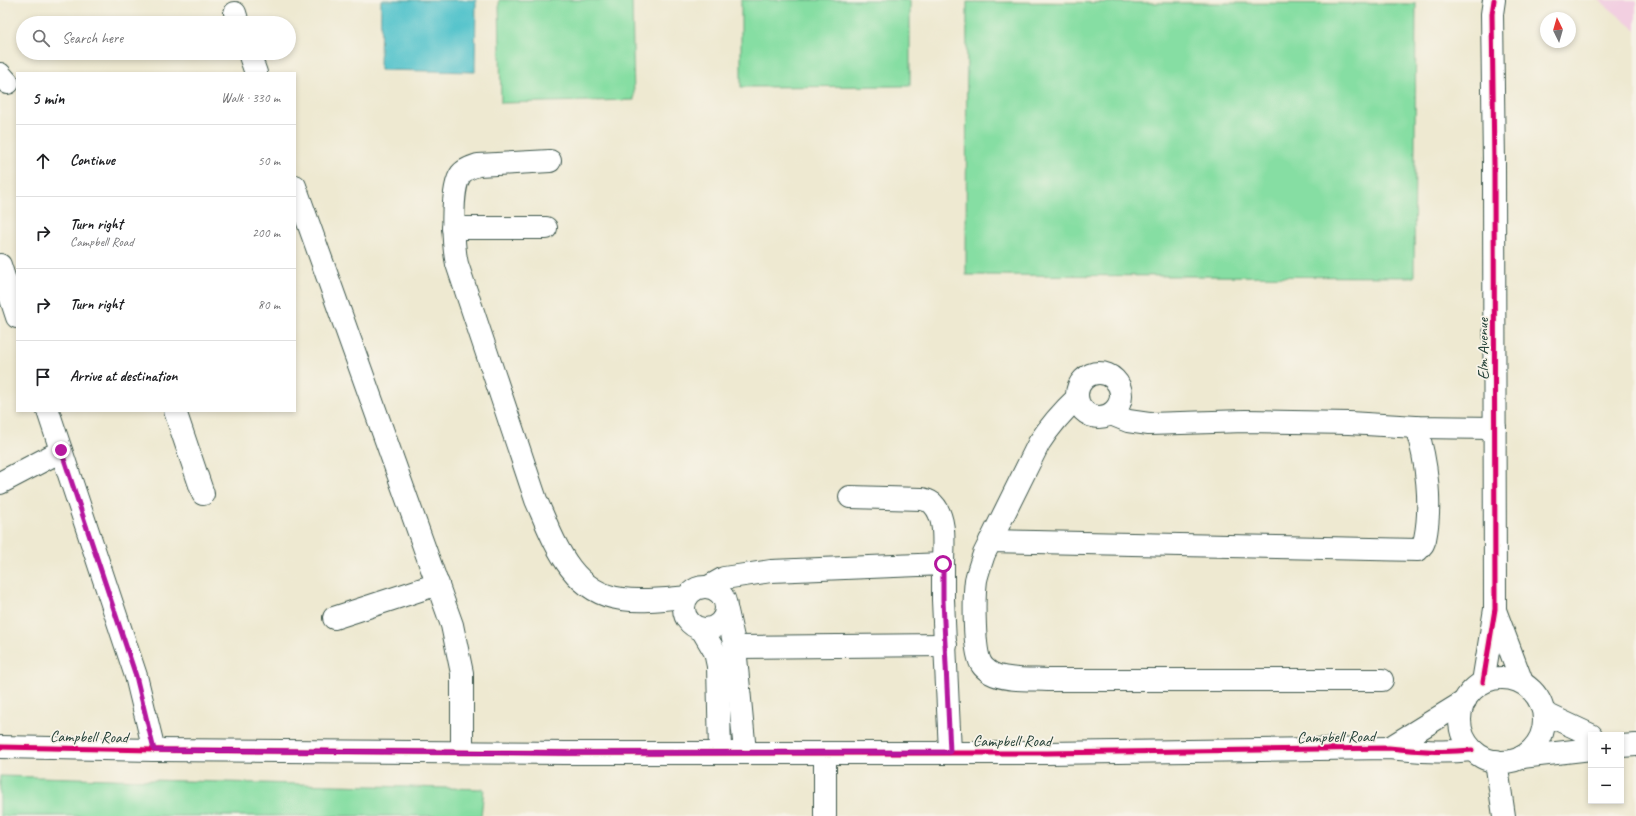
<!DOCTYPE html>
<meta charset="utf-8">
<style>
body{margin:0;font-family:Caveat,sans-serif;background:#f2f2f2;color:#202124}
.controls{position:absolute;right:12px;bottom:12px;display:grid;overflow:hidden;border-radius:0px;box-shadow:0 2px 6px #0003}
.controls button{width:36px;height:36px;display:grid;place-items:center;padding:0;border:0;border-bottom:1px solid #e0e0e0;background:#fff;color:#202124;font:20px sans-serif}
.compass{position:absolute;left:1540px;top:12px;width:36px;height:36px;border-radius:50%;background:#fff;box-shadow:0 2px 6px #0003;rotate:355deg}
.stop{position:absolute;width:12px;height:12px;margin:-9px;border:3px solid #b5179e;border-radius:50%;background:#fff}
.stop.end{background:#b5179e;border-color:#fff;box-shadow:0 1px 4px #0008}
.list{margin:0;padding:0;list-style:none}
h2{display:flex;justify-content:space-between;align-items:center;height:52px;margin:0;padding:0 16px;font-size:17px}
h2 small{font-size:13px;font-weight:400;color:#757577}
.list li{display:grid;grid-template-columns:26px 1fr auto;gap:12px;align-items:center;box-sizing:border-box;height:72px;padding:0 16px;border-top:1px solid #e0e0e0}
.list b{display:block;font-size:15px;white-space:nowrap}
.list p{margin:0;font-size:13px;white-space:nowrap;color:#757577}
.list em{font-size:13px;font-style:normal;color:#757577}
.icon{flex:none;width:22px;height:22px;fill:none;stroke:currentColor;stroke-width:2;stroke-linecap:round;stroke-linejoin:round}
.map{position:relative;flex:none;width:1636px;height:816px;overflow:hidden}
.search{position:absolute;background:#fff;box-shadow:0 2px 6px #0003;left:16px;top:16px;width:280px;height:44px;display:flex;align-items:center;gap:10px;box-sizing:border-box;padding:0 14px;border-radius:22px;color:#757577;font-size:15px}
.panel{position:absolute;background:#fff;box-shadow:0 2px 6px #0003;left:16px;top:72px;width:280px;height:340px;border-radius:0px}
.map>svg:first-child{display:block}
.built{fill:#f2cfe1}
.green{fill:#86dea3;stroke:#528e6c}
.water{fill:#56c4cc;stroke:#3a8080}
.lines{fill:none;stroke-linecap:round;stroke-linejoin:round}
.minor-casing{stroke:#3e574c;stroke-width:24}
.minor{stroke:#fff;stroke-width:22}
.cycleway-casing{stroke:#f7f3e8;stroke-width:8}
.cycleway{stroke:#d6006c;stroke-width:5}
.route{stroke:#b5179e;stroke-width:5}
.labels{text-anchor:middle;stroke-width:3.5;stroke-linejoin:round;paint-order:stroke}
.street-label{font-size:16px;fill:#1f3d34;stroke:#f7f3e8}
</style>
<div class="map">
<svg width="1636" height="816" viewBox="0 0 1636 816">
<rect width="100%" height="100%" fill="#f7f3e8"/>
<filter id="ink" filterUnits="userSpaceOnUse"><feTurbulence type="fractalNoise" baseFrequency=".025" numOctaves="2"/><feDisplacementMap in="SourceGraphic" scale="8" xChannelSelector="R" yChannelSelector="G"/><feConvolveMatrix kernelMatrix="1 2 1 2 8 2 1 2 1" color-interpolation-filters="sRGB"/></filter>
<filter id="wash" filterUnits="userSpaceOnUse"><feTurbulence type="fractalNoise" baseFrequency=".012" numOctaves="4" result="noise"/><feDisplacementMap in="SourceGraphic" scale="16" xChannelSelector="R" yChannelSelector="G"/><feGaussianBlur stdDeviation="0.9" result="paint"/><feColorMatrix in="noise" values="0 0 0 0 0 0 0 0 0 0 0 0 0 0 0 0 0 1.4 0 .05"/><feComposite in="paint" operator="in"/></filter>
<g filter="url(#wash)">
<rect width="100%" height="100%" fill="#eee9d1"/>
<polygon class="built" points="1599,0 1636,0 1636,30"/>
<g class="green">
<polygon points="499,0 632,0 634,100 501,103"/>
<polygon points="741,0 910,0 910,86 741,87"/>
<polygon points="967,2 1416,4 1414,277 966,275"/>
<polygon points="0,776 484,789 481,816 0,816"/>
</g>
<polygon class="water" points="381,0 476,0 475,72 380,70"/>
</g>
<g filter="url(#ink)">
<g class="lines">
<g class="minor-casing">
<g id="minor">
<polyline points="235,13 238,23"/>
<polyline points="249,53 256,73"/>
<polyline points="0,74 8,83"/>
<path d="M550,161L478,165C472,167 465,169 461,174C450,188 453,246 457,264L536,500C554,541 571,593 622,599C643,602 665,599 687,597"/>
<polyline points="295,186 452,625 462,673 462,752"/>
<polyline points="453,228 546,228"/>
<polyline points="0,265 17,317"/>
<circle cx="1099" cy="395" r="22"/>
<path d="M1077,398C1062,412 1050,426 1039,443L984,554C981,563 978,571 976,580C974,596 973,653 982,665C984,668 988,671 991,673C1005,681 1032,679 1048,680H1382"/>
<polyline points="48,411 136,676 154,750"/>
<polyline points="175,411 203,494"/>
<polyline points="1111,414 1128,421 1149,424 1245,421 1349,423 1416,427 1495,428"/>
<polyline points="0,483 61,451"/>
<path d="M850,497L922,499C926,500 931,501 933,504C947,518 943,546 943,564"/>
<path d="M990,541L1418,550L1423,544L1425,539C1432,505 1427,461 1416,427"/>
<circle cx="705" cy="608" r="21"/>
<polyline points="708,587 724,578 771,571 943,564 943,600 950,752"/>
<polyline points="1495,610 1522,682"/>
<polyline points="727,611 735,647 745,752"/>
<polyline points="334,618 438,584"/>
<polyline points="702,630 715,652 718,666 720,752"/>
<polyline points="735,647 946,645"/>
<circle cx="1502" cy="720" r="42"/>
<polyline points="1483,682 1495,609 1494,164 1492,14 1494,0"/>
<polyline points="1544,713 1591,735"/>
<polyline points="1621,746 1636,745"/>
<path d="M0,747L154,750L566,753H1047L1389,748C1419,751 1441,753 1472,750"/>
<polyline points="1389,748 1465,701"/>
<polyline points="825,753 825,816"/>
<polyline points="1522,757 1591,749"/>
<polyline points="1496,761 1504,816"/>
</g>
</g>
<use href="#minor" class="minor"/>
<g class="cycleway-casing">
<g id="cycleway">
<polyline points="1483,682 1495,609 1494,164 1492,14 1494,0"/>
<path d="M0,747L154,750L566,753H1047L1389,748C1419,751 1441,753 1472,750"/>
</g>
</g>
<use href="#cycleway" class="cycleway"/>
</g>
</g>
<g class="lines" filter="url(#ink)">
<polyline class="route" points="61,450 136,676 154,750 566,753 950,752 943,600 943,564"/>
</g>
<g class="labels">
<g class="street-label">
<text transform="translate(1482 349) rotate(-90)" y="6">Elm Avenue</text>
<text transform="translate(89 736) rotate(1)" y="6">Campbell Road</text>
<text transform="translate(1336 736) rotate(-1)" y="6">Campbell Road</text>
<text x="1012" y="746">Campbell Road</text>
</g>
</g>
</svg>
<div class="controls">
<button>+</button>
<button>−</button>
</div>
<svg class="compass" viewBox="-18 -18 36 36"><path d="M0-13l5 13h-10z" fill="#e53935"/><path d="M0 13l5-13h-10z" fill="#757577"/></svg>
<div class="stop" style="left:943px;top:564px"></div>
<div class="stop end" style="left:61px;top:450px"></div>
<div class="search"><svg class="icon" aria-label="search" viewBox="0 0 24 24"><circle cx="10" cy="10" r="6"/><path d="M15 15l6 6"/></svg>Search here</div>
<section class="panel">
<h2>5 min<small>Walk · 330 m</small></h2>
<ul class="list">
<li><svg class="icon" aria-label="ahead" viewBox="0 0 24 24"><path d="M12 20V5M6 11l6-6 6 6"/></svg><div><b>Continue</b></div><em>50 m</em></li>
<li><svg class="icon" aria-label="right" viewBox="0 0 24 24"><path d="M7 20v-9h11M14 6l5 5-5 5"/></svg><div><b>Turn right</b><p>Campbell Road</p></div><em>200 m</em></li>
<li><svg class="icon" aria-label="right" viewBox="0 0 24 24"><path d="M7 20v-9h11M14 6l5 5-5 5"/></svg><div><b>Turn right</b></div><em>80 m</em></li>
<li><svg class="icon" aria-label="arrive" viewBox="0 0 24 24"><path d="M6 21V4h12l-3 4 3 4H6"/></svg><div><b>Arrive at destination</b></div></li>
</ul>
</section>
</div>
